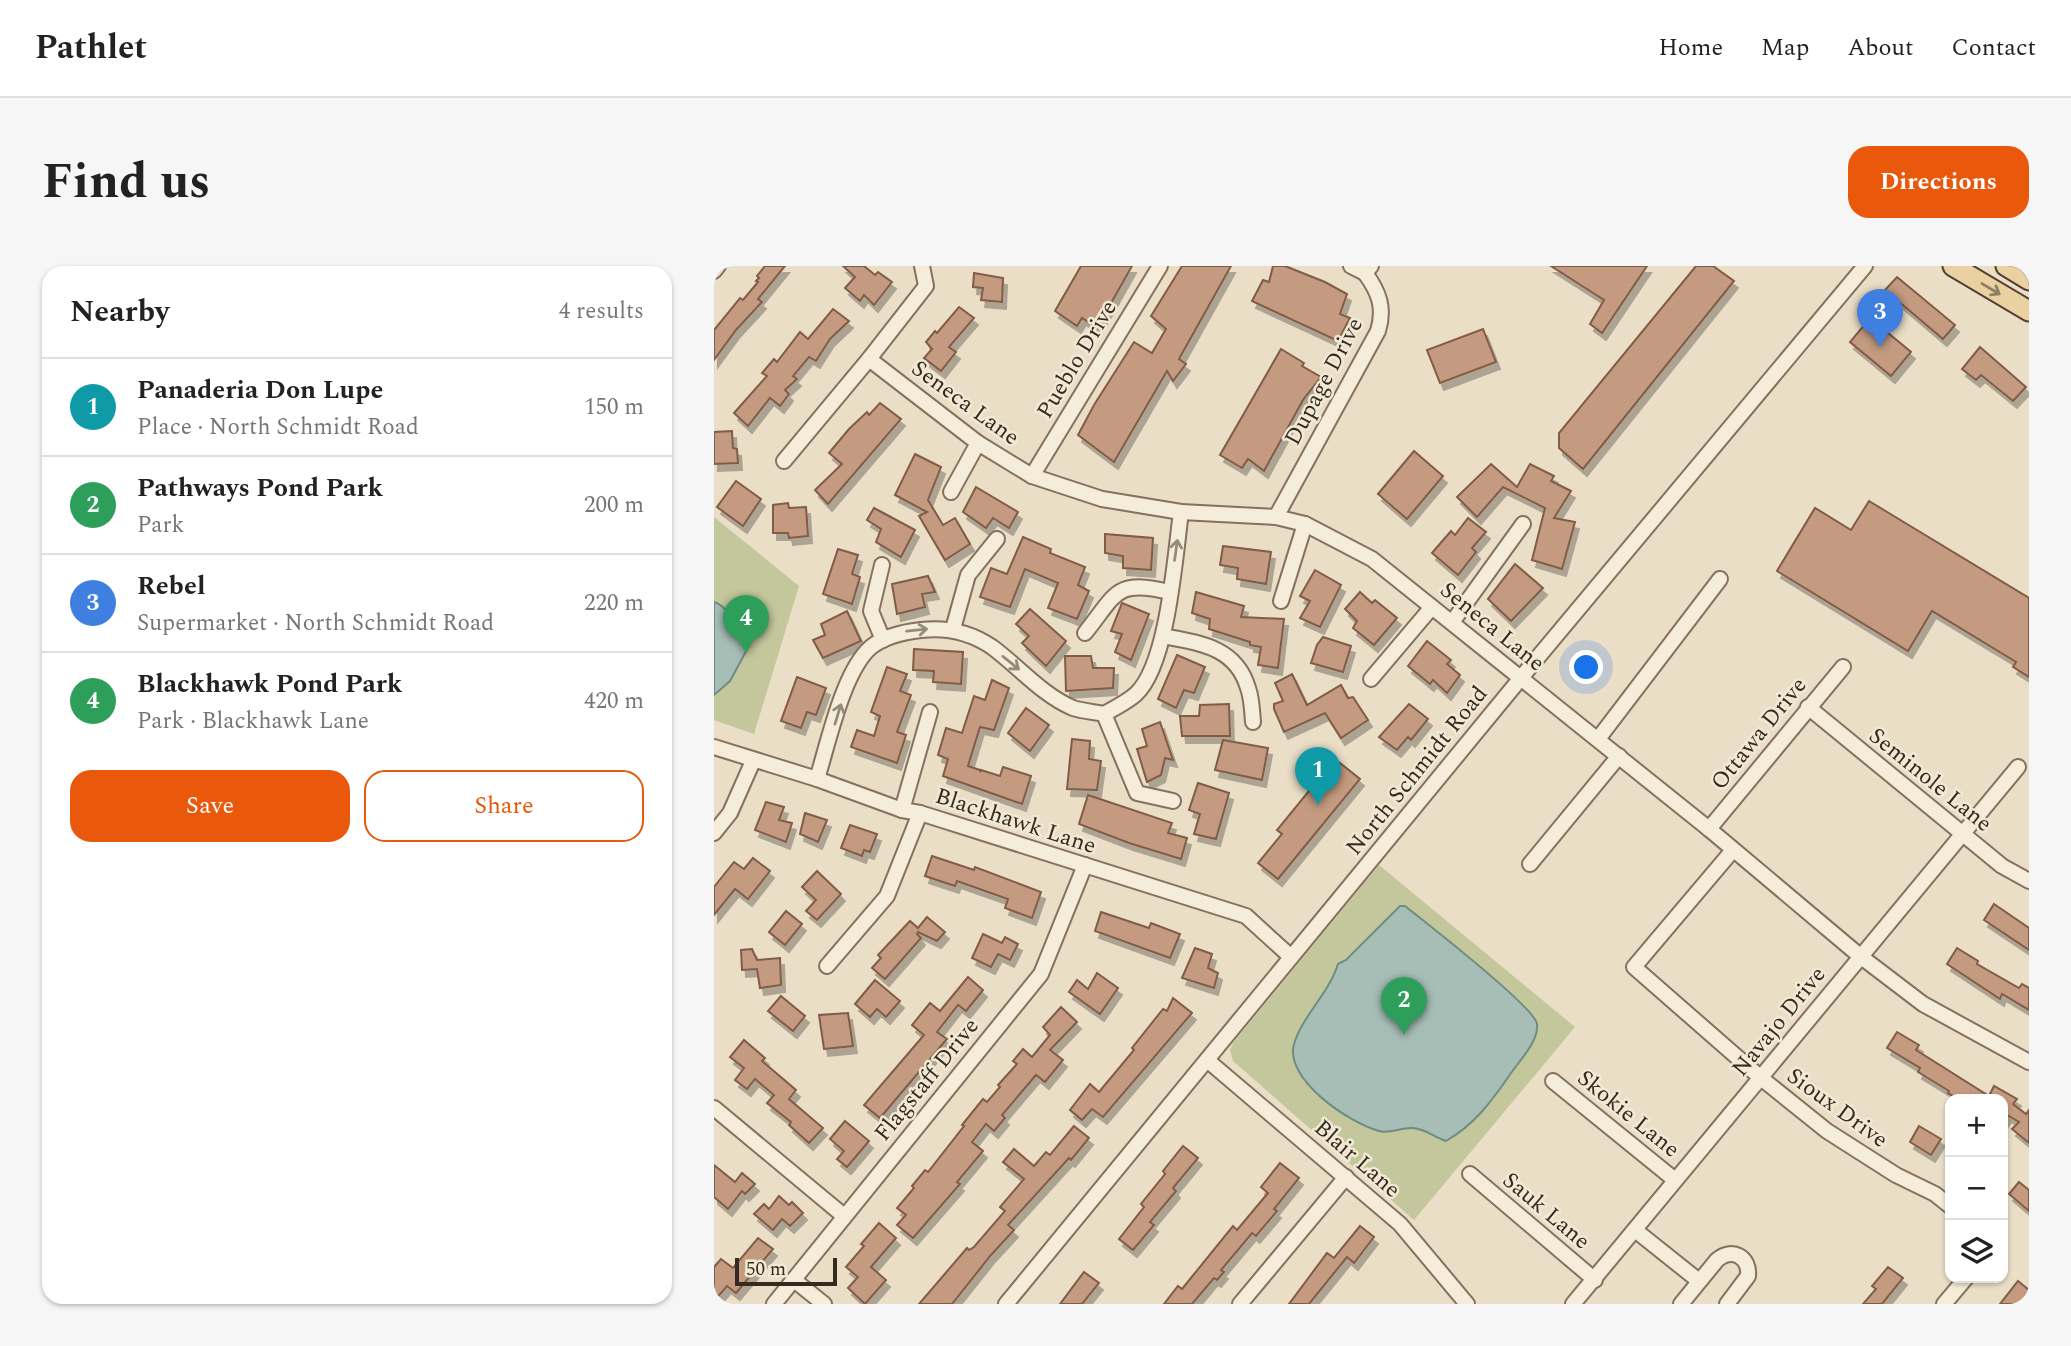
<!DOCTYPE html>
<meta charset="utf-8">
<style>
body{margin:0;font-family:Spectral,serif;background:#f6f6f6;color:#222}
.controls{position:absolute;right:21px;bottom:21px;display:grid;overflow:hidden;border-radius:14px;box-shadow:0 2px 5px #0004}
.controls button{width:63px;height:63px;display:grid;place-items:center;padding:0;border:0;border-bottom:2px solid #e0e0e0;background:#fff;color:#222;font:35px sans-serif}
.scale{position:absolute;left:21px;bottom:18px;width:102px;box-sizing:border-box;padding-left:7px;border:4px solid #352a20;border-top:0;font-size:19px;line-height:24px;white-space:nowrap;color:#352a20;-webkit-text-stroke:5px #f2e9d5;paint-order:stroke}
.you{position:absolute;left:873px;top:402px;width:24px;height:24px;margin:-18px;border:5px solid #fff;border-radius:50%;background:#1a73e8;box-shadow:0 0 0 10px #1a73e833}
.badge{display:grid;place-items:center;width:46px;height:46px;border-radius:50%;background:#ea580c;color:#fff;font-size:23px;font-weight:700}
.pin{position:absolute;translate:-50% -58px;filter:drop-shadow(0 2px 4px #0008)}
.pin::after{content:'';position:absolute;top:37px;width:24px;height:21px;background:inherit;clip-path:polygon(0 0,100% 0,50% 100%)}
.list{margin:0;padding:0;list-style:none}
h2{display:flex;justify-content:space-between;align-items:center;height:91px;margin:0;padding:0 28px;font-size:30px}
h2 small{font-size:23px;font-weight:400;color:#767676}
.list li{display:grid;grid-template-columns:46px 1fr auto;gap:21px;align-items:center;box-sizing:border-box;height:98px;padding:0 28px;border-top:2px solid #e0e0e0}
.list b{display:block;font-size:26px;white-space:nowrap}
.list p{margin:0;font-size:23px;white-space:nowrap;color:#767676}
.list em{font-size:23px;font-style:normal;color:#767676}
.actions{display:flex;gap:14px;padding:21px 28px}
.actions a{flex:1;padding:16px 0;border:2px solid #ea580c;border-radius:21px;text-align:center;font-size:24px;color:#ea580c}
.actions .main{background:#ea580c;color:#fff}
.icon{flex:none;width:38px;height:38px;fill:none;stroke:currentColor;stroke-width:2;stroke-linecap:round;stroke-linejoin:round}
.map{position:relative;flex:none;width:1315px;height:1038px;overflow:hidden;border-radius:21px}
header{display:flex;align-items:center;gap:42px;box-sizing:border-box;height:98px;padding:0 35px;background:#fff;border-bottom:2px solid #e0e0e0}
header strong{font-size:33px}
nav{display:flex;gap:38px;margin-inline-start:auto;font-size:24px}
.intro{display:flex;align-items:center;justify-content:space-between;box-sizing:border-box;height:168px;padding:0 42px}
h1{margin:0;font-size:49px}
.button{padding:18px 32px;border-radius:21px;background:#ea580c;color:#fff;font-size:24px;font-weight:700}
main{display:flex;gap:42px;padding:0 42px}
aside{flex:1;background:#fff;border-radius:21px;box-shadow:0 2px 5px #0004}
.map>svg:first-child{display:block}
.green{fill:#c3c79b}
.water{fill:#a7beb7;stroke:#6f8c83;stroke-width:2}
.building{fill:#c49a80;stroke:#815b46;stroke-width:2;filter:url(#shadow)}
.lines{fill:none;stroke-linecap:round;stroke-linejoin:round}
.minor-casing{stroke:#84715e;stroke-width:18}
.major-casing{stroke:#524032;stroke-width:23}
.minor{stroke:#f5ecd9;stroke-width:14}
.major{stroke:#e9d1a2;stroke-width:19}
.oneway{stroke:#8f7e61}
.oneway2{stroke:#958b7c}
.labels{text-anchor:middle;stroke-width:5;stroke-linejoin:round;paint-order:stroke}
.street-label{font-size:23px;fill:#352a20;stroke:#f2e9d5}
</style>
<header>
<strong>Pathlet</strong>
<nav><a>Home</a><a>Map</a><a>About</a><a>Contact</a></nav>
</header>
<div class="intro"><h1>Find us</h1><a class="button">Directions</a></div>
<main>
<aside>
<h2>Nearby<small>4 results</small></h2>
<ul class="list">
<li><span class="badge" style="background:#0f9aa8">1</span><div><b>Panaderia Don Lupe</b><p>Place · North Schmidt Road</p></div><em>150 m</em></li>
<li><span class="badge" style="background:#2e9e5b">2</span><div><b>Pathways Pond Park</b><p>Park</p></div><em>200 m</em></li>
<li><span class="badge" style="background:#3f7fe0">3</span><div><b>Rebel</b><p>Supermarket · North Schmidt Road</p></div><em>220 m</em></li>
<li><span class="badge" style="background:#2e9e5b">4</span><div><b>Blackhawk Pond Park</b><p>Park · Blackhawk Lane</p></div><em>420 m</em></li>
</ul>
<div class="actions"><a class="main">Save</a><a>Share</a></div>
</aside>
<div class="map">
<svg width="1315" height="1038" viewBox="0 0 1315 1038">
<defs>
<filter id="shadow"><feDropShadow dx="4" dy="7" stdDeviation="0" flood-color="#0004"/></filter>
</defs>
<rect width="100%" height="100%" fill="#eadec7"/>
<g class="green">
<polygon points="0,251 85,320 40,468 0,454"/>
<polygon points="665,599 861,761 700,954 519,795 516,784 519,777"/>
</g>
<g class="water">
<path d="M0,336C12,339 30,366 36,378L16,415L0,429Z"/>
<path d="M686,640H691C711,656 821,741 823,758C825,776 804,796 795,810C777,836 760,859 732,875C719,871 711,862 697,862C686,862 675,868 665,865C635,857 570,813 580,778C589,749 615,727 624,698L632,694Z"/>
</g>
<g class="building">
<polygon points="51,0 71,0 44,33 48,36 22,64 0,94 0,64 26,32 29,34 44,16 42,15 45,12 43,10"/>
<polygon points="129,0 150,0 161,9 164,6 178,16 160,39 150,29 146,35 131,22 141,11"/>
<polygon points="367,0 418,0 383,62 368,52 363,60 341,45"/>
<polygon points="468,0 517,0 465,93 472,98 459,115 453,105 400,196 364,169 380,139 420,76 438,87 452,63 437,50"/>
<polygon points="559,0 571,0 611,16 633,28 626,48 636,52 624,75 538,35 549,14 555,16"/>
<polygon points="837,0 933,0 888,67 876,58 890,34"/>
<polygon points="982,0 999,0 1020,15 869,203 845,182 845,167"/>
<polygon points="260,7 289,12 288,36 267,34 269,22 259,21"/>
<polygon points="1183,11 1241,59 1229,73 1171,24"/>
<polygon points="245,41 260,52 235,81 242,86 227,105 210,92 218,83 212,76 221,65 223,67"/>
<polygon points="119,43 135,55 116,73 102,95 95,91 79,110 83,113 71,124 75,128 66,140 56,132 34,160 20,147 53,110 48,107 60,93 63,96 86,66 94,73"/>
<polygon points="1156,52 1197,86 1177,110 1136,76"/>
<polygon points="769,63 782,96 726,117 713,84"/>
<polygon points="1266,81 1312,121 1299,135 1267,109 1262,114 1248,103"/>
<polygon points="567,83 590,97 588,100 607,111 589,134 550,205 534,193 528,202 506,189"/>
<polygon points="166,137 187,153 114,238 101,224 128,198 115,187 135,163 153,146 155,149"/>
<polygon points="18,165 19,182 23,183 24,197 0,198 0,166"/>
<polygon points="700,185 729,210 693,253 664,228"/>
<polygon points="201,188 227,201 214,234 229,259 241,252 256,278 231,294 205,250 213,246 181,229"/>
<polygon points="777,198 803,221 816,198 840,210 837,215 857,225 840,252 861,256 848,303 818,294 831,242 789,221 763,251 743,231"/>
<polygon points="22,215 47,233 29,260 3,241"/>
<polygon points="262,221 304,246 295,262 279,252 272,262 249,246"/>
<polygon points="1155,235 1315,332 1315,411 1299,401 1302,396 1218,345 1194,385 1063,305 1101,242 1137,264"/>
<polygon points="74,237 75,242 92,241 94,270 75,272 74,267 59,267 59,239"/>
<polygon points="160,242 201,264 187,291 162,276 167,263 153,254"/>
<polygon points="754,252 772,266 758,282 762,286 744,309 718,287 737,265 741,269"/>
<polygon points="391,268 439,272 437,304 409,302 409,290 391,287"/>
<polygon points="309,271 337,283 336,287 371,301 364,319 375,325 363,353 334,342 344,317 311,303 296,341 266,331 277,302 293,308"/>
<polygon points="509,280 557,286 552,318 523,313 524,302 506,299"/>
<polygon points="124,283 144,289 138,308 146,311 138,338 109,328"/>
<polygon points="801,298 829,322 797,355 774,333"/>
<polygon points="601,304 627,319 606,361 586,352 596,335 586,330"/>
<polygon points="214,310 221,326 208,328 211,341 183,348 178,318"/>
<polygon points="482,326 530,340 527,351 570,353 564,402 544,399 547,381 536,379 536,376 495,363 496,353 478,347"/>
<polygon points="646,326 658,337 661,334 683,352 660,379 639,362 643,355 631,343"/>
<polygon points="408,337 435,348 417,394 401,386 408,368 397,365"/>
<polygon points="316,343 352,375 332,400 308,377 315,370 302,358"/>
<polygon points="133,345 147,375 109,392 99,374 111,369 107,358"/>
<polygon points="609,371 637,380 629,406 597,397 603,379"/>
<polygon points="713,375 737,394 733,398 746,409 733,427 719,414 716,418 694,400"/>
<polygon points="200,383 249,386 247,418 219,416 220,405 199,404"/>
<polygon points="463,389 491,401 480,427 470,424 462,442 444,433"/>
<polygon points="351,390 377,390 379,402 400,402 399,422 352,425"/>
<polygon points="173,401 193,408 186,425 197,429 183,466 192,469 183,497 137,481 143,464 160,470 166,450 157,446"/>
<polygon points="578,408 593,439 627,419 634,432 639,431 654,454 627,472 611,447 570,466 560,443 560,438 569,435 561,417"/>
<polygon points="83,411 112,422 102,449 93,446 87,462 67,455"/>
<polygon points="278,414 295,422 280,464 266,461 254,500 266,504 266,506 267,504 286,510 289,501 317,510 308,538 229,510 234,493 224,489 232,462 248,467 260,430 271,434"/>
<polygon points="515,438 516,470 468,470 466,450 485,450 486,439"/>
<polygon points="695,438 714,453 697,474 694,471 683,484 665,471"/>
<polygon points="312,442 335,459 316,485 294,467"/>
<polygon points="446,456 459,494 451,492 447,509 433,516 423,483 433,480 428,463"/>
<polygon points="358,473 376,475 375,493 387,495 383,524 353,523"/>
<polygon points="509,474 554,482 548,514 501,504"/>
<polygon points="621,493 646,513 564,613 544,597 568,568 563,564"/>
<polygon points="484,517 515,527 502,573 480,568 486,548 475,544"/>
<polygon points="374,529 458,557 454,567 473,572 467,593 415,577 365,558"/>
<polygon points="52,536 70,541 65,554 78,557 72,576 41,564"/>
<polygon points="91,547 113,554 104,576 86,568"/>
<polygon points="136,559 163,568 156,586 150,584 148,590 127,582"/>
<polygon points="218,590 260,604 261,601 327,626 318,652 291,642 294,633 243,615 241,620 211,610"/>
<polygon points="39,592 56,605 34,633 21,623 0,649 0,621 20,596 30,603"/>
<polygon points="103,605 127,628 103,654 92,645 102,634 88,621"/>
<polygon points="1280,638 1315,662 1315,684 1270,654"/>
<polygon points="72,645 88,658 71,679 55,666"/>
<polygon points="387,646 435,662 437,657 466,668 456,692 381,665"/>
<polygon points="213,651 231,666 223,675 204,666 203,668 207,672 171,713 158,702 167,692 164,689 196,655 204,662"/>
<polygon points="269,668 288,677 291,671 304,678 296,694 284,688 277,701 258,692"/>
<polygon points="481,682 498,688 494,702 504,707 500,722 468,712"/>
<polygon points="1243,682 1264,695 1263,698 1305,722 1308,718 1315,722 1315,744 1288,728 1286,733 1233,698"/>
<polygon points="38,683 43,694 66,692 67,719 46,722 43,703 28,704 27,684"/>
<polygon points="383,707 404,722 386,748 355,726 363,714 374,723"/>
<polygon points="254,711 269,724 252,745 244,739 223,766 233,773 166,852 150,839 210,769 198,759 216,737 226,745"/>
<polygon points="161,714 186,735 172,751 163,743 156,751 141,738"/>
<polygon points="67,730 91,750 79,765 54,745"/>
<polygon points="459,732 478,747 389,851 378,843 368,854 356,844 376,818 385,826 420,784 418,782 449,743 453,745"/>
<polygon points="347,741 363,756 336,784 349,794 331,816 322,809 288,849 291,852 280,865 272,858 258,876 269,885 243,916 246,918 199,972 183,959 192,949 183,942 200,922 198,920 211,904 214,906 250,860 248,859 269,833 273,836 286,821 284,819 303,798 299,795 309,783 318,791 336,769 329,761"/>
<polygon points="134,747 139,780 110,783 105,749"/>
<polygon points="1183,766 1205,779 1202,784 1275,830 1280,820 1303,833 1299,838 1312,848 1315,844 1315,877 1298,863 1305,856 1293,849 1289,856 1289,833 1244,833 1234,827 1235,825 1204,806 1206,802 1173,782"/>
<polygon points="30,774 51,792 48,795 82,824 75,833 109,862 95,877 75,859 77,856 53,837 60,829 41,813 33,823 21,814 30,802 16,791"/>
<polygon points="131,855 155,875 133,901 123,893 130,885 116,873"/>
<polygon points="360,860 375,872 357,894 355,892 294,959 300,964 277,989 238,1038 205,1038 253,982 255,984 260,981 291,945 286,941 310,913 289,896 300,883 320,900 332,886 336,889"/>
<polygon points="1205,860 1227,873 1217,889 1196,876"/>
<polygon points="469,880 484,892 459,922 462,925 436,956 440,959 419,984 405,973 430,941 427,938 451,908 449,905"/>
<polygon points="566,897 585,912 560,943 563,945 542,970 538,967 507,1004 510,1006 503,1014 500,1012 478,1038 450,1038 464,1020 468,1023 519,960 523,964 554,927 547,921"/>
<polygon points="0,899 21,916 28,907 41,918 31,928 28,925 14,943 0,931"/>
<polygon points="1305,916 1315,924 1315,945 1295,928"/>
<polygon points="65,930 75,939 78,936 89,947 76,960 68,953 59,964 40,948 50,938 55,943"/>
<polygon points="165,957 182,972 157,1001 172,1014 151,1038 134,1022 144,1011 132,1001 150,980 147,978"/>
<polygon points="646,960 660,971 640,997 633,991 595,1038 575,1038 613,987 620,992"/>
<polygon points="44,972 59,983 22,1027 13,1020 0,1035 0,1001 7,993 19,1002"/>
<polygon points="1174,1001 1189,1012 1168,1038 1149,1038 1162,1023 1158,1020"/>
<polygon points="370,1006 385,1017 368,1038 346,1038"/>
<polygon points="1304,1015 1315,1024 1315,1032 1310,1038 1286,1038"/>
</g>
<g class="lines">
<g class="minor-casing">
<g id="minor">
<polyline points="637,0 651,7"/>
<polyline points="0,5 4,0"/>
<polyline points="155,93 264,177 318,210 388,233 467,246 562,251 591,258 658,293 995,563 1146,690 1209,738 1315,796"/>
<polyline points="70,195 155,93 212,20 208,0"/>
<polyline points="318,210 446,0"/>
<polyline points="237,226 264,177"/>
<path d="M562,251L664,65C671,42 665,26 651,7L657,0"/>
<polyline points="168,299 157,345 169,374"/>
<polyline points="567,335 591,258"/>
<polyline points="739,355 809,258"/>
<polyline points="239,363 254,309 283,273"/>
<path d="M371,367C403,327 401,313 456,326"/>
<path d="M449,370C486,377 522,381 534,422C538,433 538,445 539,456"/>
<polyline points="657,413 718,341"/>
<polyline points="1094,441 1288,600 1315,615"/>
<polyline points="390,448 423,527 459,535"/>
<polyline points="884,473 1006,313"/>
<polyline points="0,481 103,513 188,544 206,547 532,650 577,691"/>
<path d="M103,513C114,478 129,405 157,381C171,370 189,366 207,364C233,361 256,366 278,381C304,400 328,429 359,442C368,445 380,446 390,448C401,442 413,436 422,428C454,398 461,290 467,246"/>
<polyline points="188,544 216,446"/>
<polyline points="995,563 1129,401"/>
<polyline points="0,567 16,547 39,495"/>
<polyline points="1019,584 920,701 1047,812 1113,865 1182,909 1221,928 1236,940"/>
<polyline points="816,598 905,490"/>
<polyline points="113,700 173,630 206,547"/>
<polyline points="493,794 686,958 753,1038"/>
<polyline points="839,815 961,914"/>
<polyline points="0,842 130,950"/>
<polyline points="756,908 881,1014"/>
<polyline points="921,964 985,1015"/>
<polyline points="80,1014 110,1038"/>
<polyline points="60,1038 327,708 371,599"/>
<polyline points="292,1038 820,396 1151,0"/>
<polyline points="526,1038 632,911"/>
<polyline points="859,1038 1304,501"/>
<path d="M967,1038L1003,994C1018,981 1036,991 1034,1010L1013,1038"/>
<polyline points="1230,1038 1252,1012"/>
</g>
</g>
<g class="major-casing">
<g id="major">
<polyline points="1239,0 1315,45"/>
<polyline points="1292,0 1315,14"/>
</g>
</g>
<use href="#minor" class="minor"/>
<use href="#major" class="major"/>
</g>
<defs><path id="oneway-shaft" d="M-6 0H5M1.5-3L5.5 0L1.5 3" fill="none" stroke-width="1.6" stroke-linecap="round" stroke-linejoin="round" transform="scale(1.75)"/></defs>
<use class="oneway" href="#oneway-shaft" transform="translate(1277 23) rotate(31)"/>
<g class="oneway2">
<use href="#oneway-shaft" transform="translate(462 284) rotate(-82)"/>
<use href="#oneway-shaft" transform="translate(203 364) rotate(-6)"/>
<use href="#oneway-shaft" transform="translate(297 397) rotate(39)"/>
<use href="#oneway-shaft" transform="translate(124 448) rotate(-73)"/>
</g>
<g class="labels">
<g class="street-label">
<text transform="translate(362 93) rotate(-59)" y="8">Pueblo Drive</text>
<text transform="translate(609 115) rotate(-62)" y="8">Dupage Drive</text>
<text transform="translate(252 136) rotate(36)" y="8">Seneca Lane</text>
<text transform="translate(779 360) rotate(39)" y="8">Seneca Lane</text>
<text transform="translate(1044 467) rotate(-51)" y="8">Ottawa Drive</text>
<text transform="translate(702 504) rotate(-51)" y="8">North Schmidt Road</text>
<text transform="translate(1217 513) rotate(39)" y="8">Seminole Lane</text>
<text transform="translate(302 554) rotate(18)" y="8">Blackhawk Lane</text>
<text transform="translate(1064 755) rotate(-51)" y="8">Navajo Drive</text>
<text transform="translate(212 813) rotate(-51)" y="8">Flagstaff Drive</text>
<text transform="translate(1124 841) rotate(36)" y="8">Sioux Drive</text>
<text transform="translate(915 847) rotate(39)" y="8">Skokie Lane</text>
<text transform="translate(644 892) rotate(41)" y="8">Blair Lane</text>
<text transform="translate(833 944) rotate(40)" y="8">Sauk Lane</text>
</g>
</g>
</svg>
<div class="controls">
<button>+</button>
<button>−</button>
<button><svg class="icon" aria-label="layers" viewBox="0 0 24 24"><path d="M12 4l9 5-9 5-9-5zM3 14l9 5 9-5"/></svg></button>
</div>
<div class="scale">50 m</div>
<div class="you"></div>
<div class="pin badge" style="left:604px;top:539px;background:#0f9aa8">1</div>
<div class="pin badge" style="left:690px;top:769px;background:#2e9e5b">2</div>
<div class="pin badge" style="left:1166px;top:81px;background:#3f7fe0">3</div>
<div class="pin badge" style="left:32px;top:387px;background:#2e9e5b">4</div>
</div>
</main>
